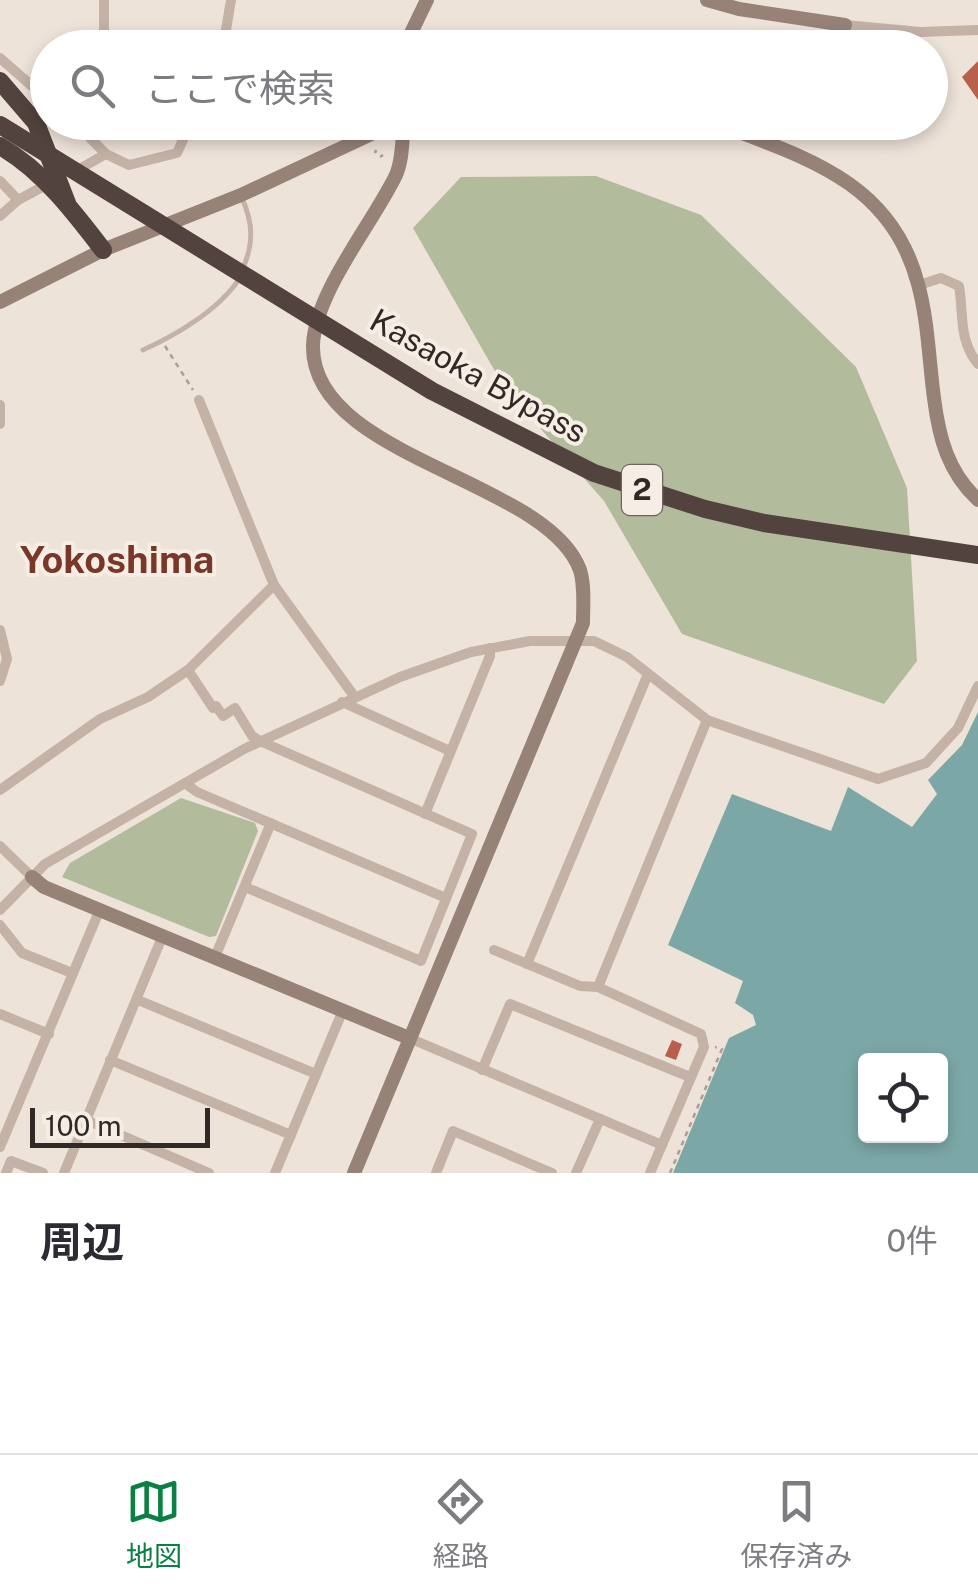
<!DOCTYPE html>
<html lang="ja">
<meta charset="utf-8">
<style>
body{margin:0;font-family:"Public Sans","Noto Sans JP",sans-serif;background:#f7f7f7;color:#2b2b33}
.controls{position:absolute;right:30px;bottom:30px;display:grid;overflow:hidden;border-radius:10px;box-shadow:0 5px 15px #0003}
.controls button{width:90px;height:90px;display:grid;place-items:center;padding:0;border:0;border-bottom:2px solid #e1e1e2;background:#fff;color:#2b2b33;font:50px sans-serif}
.scale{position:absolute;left:30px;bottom:25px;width:180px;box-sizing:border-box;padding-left:10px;border:5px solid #312926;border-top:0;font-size:28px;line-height:35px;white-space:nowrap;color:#312926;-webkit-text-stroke:8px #f6ede4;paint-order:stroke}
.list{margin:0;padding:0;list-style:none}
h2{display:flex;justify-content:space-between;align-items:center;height:130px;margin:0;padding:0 40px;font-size:42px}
h2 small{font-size:32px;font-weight:400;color:#7c7c81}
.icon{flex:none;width:55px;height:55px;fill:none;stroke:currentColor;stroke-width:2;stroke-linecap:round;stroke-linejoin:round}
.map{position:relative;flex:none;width:978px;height:1173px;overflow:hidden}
.search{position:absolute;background:#fff;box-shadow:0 5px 15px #0003;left:30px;right:30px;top:30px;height:110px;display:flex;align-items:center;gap:25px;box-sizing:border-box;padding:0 35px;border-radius:55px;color:#7c7c81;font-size:38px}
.sheet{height:280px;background:#fff}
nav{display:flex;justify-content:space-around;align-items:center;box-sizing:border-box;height:140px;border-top:2px solid #e1e1e2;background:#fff;font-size:28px;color:#7c7c81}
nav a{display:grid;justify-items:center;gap:5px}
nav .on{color:#0b8043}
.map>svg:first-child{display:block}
.green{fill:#b2bb9b}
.water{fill:#7ba8a7;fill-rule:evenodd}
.building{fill:#b8604c}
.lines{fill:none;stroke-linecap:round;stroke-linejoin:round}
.path{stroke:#b09d91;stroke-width:2.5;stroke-dasharray:5 5;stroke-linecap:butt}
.lane{stroke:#c4b2a6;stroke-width:5}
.street{stroke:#c4b2a6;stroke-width:10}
.secondary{stroke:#978278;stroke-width:14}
.highway{stroke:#52433e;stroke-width:18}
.labels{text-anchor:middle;stroke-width:8;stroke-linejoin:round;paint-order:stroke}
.shield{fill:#f6ede4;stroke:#6c645f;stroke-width:2.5}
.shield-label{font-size:30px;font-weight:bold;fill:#312926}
.street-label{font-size:32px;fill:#312926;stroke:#f6ede4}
.quarter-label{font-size:38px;font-weight:bold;fill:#783728;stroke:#f6ede4}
</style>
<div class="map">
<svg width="978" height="1173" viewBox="0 0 978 1173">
<rect width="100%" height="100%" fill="#eee3d9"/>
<g class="green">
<polygon points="596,176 701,215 856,367 907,488 917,661 884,704 682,634 604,501 504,387 413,228 461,177"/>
<polygon points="181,798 255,823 258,831 216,936 209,937 62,877 70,863"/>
</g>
<path class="water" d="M978,712V1173H673L729,1038L756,1025L753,1015L735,1003L743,981L668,945L732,794L831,831L848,787L912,827L937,794L928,780L962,745ZM866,1060H940V1136H866Z"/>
<g class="building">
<polygon points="978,61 978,100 962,77"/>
<polygon points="672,1040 682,1044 676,1060 665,1056"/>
</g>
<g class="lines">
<g class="path">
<polyline points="375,153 376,150"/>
<polyline points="380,157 383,155"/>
<polyline points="165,346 193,390"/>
<polyline points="670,1173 722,1049 715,1047"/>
</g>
<g class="lane">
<path d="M242,198C253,223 254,243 243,268"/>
<path d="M143,350C176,335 219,310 239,279"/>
</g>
<g class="street">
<polyline points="845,25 920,32 978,30"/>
<polyline points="104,48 104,0"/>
<polyline points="223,48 231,0"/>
<polyline points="0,58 48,100"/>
<polyline points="74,122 106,154 129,165 177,153 191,122"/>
<polyline points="72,173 106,154"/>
<polyline points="0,181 18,200 46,185"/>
<polyline points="0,216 18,200"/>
<path d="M919,285L941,278L959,286C964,315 958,339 978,364"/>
<polyline points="199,400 274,585 354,696"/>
<polyline points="0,405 0,424"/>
<polyline points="0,630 7,659 0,681"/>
<polyline points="188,670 213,708 216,706 223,716 235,708 252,736 260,741 472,834 421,961 245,887"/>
<polyline points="342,702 450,751"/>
<polyline points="185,783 197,792 446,898"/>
<polyline points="0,790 100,719 148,697 188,670 274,585"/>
<polyline points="425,814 490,656 490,648"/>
<polyline points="0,846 32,877"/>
<polyline points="0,910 45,864 244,749 400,677 471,652 530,641 594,641 627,657 707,720 878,779 926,763 958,728 978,686"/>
<polyline points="0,925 22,953 72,973"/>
<polyline points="494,950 580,986 598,987 701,1034 704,1047 650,1173"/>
<polyline points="215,957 271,823"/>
<polyline points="527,964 648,674"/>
<polyline points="598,987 707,720"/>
<polyline points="138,1000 316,1074"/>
<polyline points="0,1014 49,1034"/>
<polyline points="409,1038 662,1145"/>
<polyline points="110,1060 291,1135"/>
<polyline points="482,1070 510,1004 690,1077"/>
<polyline points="86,1120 209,1173"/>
<polyline points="0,1147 100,909"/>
<polyline points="6,1173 11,1161 43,1173"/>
<polyline points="64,1173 163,935"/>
<polyline points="275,1173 343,1010"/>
<polyline points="436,1173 453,1131 552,1173"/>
<polyline points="576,1173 600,1119"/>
</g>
<g class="secondary">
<polyline points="707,0 739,9 845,25"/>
<polyline points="409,48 410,35 427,0"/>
<path d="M713,122C803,157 891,180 918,284C928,320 929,361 934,398C939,438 948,472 978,500"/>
<polyline points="0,302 103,250 241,195 397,122"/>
<polyline points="32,877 44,887 409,1038"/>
<path d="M354,1173L583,623C583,606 585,586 580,570C547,479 310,458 313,345C315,292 373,223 396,175C403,159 402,139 404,122"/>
</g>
<g class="highway">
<polyline points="0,81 36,123 67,203"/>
<polyline points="0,125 432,391 594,473 705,509 764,523 978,555"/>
<path d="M0,146C42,170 74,212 103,250"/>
</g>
</g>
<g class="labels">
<rect class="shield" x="622" y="465" width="40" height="50" rx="8"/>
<g class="shield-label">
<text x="642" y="500">2</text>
</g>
<g class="street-label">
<text transform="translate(478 376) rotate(29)" y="11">Kasaoka Bypass</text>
</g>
<g class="quarter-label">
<text x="117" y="573">Yokoshima</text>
</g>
</g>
</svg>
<div class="controls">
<button><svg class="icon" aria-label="locate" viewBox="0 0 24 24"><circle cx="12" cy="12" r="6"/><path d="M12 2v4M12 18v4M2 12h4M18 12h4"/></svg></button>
</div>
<div class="scale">100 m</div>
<div class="search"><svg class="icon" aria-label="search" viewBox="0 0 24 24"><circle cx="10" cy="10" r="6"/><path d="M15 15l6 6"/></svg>ここで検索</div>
</div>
<section class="sheet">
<h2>周辺<small>0件</small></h2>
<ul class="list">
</ul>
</section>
<nav>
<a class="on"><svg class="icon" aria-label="map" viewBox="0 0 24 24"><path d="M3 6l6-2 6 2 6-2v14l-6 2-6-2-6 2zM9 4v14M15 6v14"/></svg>地図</a>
<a><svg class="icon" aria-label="directions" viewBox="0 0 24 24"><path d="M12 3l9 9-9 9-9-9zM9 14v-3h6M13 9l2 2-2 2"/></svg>経路</a>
<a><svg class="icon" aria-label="saved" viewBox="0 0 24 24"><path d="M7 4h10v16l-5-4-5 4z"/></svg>保存済み</a>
</nav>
